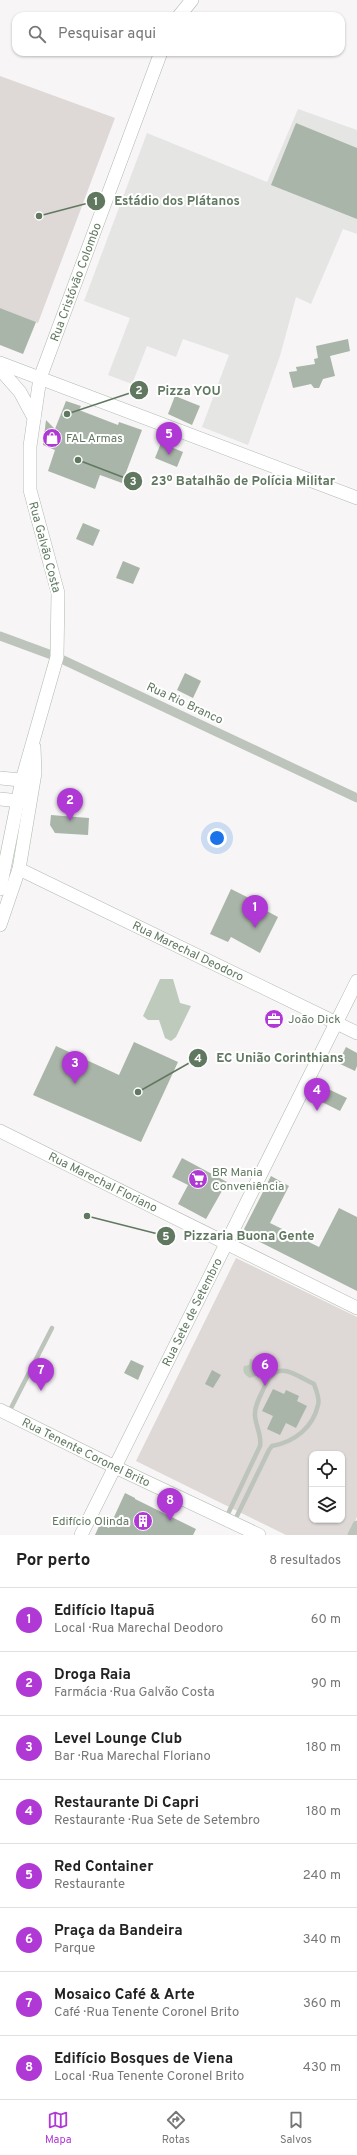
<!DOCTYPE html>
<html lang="pt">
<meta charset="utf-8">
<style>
body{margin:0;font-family:Overpass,sans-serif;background:#f6f6f6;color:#222}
.controls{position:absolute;right:12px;bottom:12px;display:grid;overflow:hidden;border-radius:8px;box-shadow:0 1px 3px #0004}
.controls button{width:36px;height:36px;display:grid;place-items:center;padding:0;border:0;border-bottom:1px solid #e0e0e0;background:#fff;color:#222;font:20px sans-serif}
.you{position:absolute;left:217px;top:838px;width:14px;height:14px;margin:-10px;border:3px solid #fff;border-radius:50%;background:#1a73e8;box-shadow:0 0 0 6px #1a73e833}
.badge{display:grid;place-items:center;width:26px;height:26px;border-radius:50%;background:#b038d5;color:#fff;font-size:13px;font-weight:700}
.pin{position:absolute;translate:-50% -33px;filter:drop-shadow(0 1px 2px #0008)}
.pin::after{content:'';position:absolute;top:21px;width:14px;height:12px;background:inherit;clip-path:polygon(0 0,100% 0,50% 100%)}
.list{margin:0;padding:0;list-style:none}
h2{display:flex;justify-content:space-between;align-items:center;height:52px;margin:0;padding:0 16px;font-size:17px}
h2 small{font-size:13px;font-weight:400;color:#767676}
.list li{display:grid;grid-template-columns:26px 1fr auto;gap:12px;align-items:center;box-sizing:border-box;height:64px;padding:0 16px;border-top:1px solid #e0e0e0}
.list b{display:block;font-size:15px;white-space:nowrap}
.list p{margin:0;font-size:13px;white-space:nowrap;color:#767676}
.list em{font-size:13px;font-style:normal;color:#767676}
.icon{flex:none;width:22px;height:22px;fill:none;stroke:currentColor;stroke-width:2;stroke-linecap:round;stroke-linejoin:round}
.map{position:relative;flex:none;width:357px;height:1535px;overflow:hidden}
.search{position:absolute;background:#fff;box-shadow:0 1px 3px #0004;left:12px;right:12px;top:12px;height:44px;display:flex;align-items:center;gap:10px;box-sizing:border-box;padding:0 14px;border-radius:12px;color:#767676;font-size:15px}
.sheet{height:564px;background:#fff}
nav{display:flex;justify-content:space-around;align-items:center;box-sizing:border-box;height:56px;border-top:1px solid #e0e0e0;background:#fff;font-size:11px;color:#767676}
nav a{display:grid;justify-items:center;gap:2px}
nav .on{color:#b038d5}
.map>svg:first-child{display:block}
.built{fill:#e5e5e4}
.green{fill:#ded8d6;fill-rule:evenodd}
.water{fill:#becabc}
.building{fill:#a9b5a8}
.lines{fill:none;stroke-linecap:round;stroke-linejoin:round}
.secondary-casing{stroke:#afb9af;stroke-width:14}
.lane{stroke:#bdc4bc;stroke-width:4.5}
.street{stroke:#bdc4bc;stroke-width:9}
.secondary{stroke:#fff;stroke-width:13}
.labels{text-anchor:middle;stroke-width:4;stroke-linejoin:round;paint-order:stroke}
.street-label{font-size:12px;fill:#617860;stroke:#fff}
.poi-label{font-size:12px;fill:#617860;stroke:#fff;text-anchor:start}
.leader{fill:none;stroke:#617860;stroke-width:1.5}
.callout-dot{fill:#617860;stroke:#fff;stroke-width:1.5}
.mark-label{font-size:12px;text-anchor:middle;font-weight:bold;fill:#fff}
.callout-label{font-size:13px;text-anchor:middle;font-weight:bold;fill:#617860;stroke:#fff;stroke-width:4;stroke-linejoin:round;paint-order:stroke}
</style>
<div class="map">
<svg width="357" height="1535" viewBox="0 0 357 1535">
<rect width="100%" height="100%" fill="#f7f5f6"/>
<polygon class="built" points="298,109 357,130 357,234 343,229 311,304 296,297 280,356 248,445 202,427 229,355 183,339 176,357 147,346 132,384 108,375 130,318 84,301 147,133 267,182"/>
<g class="green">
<polygon points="0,76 115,118 38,323 0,308"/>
<path d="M236,1258L357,1317V1517L348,1535H286L136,1461ZM312,1454H342V1520H312Z"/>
</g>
<g class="water">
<polygon points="160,979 173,979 180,1003 191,1006 176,1037 171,1041 165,1038 159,1020 148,1020 143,1016"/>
<path d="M250,1359L259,1361L262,1365L258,1375L250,1378C245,1375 242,1372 244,1366L249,1365Z"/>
</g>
<g class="building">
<polygon points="296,123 357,148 357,219 271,185"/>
<polygon points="0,308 36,322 23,354 0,345"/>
<polygon points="348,339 350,351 330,356 335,376 323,379 319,388 314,388 311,384 293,388 289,372 297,371 296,367 315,364 314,359 318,358 316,346"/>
<polygon points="175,396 200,406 192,425 168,414"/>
<polygon points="66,401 81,406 79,410 118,425 119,422 142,430 122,483 100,475 95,489 48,471 55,450 43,445 46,420 55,429"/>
<polygon points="161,443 183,452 177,467 155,458"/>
<polygon points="83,523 100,530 93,546 76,539"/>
<polygon points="123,561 140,568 133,584 116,578"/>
<polygon points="185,673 201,681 193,698 177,690"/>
<polygon points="51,815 89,818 88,835 55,833 50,825"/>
<polygon points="231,889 249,898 248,901 278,917 260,953 231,937 228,942 210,934"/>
<polygon points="134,1042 178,1062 141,1142 33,1095 56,1046 119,1075"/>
<polygon points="346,1047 357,1053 357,1066 355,1071 338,1063"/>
<polygon points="324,1087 347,1098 340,1111 318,1100"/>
<polygon points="182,1158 227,1182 206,1219 178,1204 188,1185 172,1177"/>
<polygon points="271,1176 289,1186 270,1223 319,1247 339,1208 357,1217 357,1291 242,1233"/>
<polygon points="131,1360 144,1366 138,1380 124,1373"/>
<polygon points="212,1370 221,1375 213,1388 205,1384"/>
<polygon points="273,1389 284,1394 286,1390 299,1396 297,1401 307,1406 296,1428 286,1423 280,1435 267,1429 273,1416 262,1411"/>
<polygon points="125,1493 135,1498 135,1499 196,1529 193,1535 95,1535 100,1524 109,1528"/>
</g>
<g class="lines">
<g class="secondary-casing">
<g id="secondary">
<polyline points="179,16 192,0"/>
<polyline points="0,363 357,498"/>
<polyline points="0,369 20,392 34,418"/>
<polyline points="0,778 30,781"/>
<polyline points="0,799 19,801"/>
<path id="s1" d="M19,869L357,1033"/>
<path id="s2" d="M0,889L22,780L57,657L58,593L30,490V446L40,378L161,52"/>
<polyline points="0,925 19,869 35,773 34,747"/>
<path id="s3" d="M0,1131L357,1308"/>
<path id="s4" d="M0,1410L115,1467L259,1535"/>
<path id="s5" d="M81,1535L357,981"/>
</g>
</g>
<g class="lane">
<polyline points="9,1412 52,1328"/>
<path d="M226,1518L260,1446C262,1436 256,1427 255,1416C254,1408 259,1398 263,1390C276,1359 290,1372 314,1384C316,1390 320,1398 318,1405C313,1428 294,1442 272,1446L269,1450L234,1522"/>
</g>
<g class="street">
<polyline points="0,636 57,657 357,798"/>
<polyline points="352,1535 357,1525"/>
</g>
<use href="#secondary" class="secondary"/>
</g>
<defs>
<g id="shop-disc" transform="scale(1)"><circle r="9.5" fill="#b038d5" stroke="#fff"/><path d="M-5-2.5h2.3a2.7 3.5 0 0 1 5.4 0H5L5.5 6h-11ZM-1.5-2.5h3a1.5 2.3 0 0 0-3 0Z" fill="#fff"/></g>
<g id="office-disc" transform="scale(1)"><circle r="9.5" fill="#b038d5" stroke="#fff"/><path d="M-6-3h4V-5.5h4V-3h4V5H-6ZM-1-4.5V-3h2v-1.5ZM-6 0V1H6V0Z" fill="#fff"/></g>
<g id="supermarket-disc" transform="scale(1)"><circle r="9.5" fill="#b038d5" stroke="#fff"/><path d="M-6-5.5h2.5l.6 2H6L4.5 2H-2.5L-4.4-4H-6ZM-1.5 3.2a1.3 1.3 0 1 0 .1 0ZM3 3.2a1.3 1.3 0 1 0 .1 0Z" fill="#fff"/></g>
<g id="building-disc" transform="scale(1)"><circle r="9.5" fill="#b038d5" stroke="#fff"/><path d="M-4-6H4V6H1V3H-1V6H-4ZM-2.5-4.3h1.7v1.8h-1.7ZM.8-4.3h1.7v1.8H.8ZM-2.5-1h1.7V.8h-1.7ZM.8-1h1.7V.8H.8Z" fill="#fff"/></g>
</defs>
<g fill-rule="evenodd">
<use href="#shop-disc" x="52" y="438"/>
<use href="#office-disc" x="274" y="1019"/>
<use href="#supermarket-disc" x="198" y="1179"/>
<use href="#building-disc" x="143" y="1521"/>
</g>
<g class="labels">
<g class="street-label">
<text dy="4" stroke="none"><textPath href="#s2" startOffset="625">Rua Cristóvão Colombo</textPath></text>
<text transform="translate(45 547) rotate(75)" y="4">Rua Galvão Costa</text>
<text transform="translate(185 703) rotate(25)" y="4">Rua Rio Branco</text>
<text dy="4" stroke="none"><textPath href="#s1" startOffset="188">Rua Marechal Deodoro</textPath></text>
<text dy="4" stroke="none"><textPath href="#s3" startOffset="115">Rua Marechal Floriano</textPath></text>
<text dy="4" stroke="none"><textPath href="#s5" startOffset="249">Rua Sete de Setembro</textPath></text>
<text dy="4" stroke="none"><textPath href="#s4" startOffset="96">Rua Tenente Coronel Brito</textPath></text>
</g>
<g class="poi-label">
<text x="66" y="442">FAL Armas</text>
<text x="288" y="1023">João Dick</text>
<text x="212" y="1176">BR Mania<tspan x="212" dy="14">Conveniência</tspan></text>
<text x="129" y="1525" text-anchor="end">Edifício Olinda</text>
</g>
</g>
<path class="leader" d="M39 216L96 201M67 414L139 390M78 460L133 481M138 1092L198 1058M87 1216L166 1236"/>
<g class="callout-dot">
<circle cx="39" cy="216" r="4"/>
<circle cx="67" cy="414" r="4"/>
<circle cx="78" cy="460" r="4"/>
<circle cx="138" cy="1092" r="4"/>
<circle cx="87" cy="1216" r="4"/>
<circle cx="96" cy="201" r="10"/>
<circle cx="139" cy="390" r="10"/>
<circle cx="133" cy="481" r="10"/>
<circle cx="198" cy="1058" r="10"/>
<circle cx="166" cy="1236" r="10"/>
</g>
<g class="mark-label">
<text x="96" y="205">1</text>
<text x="139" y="394">2</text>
<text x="133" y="485">3</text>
<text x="198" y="1062">4</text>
<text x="166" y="1240">5</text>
</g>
<g class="callout-label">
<text x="177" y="205">Estádio dos Plátanos</text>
<text x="189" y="395">Pizza YOU</text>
<text x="243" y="485">23º Batalhão de Polícia Militar</text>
<text x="280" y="1062">EC União Corinthians</text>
<text x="249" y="1240">Pizzaria Buona Gente</text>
</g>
</svg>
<div class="controls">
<button><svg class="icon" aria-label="locate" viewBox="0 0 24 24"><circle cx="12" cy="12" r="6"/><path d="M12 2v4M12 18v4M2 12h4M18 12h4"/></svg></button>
<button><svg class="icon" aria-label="layers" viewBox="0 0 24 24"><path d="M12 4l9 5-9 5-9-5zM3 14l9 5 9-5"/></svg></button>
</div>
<div class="you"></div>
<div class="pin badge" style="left:255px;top:928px">1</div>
<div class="pin badge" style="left:70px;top:821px">2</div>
<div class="pin badge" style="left:75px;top:1084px">3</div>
<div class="pin badge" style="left:317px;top:1111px">4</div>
<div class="pin badge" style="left:169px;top:455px">5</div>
<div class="pin badge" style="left:265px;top:1386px">6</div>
<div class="pin badge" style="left:41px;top:1391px">7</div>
<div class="pin badge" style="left:170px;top:1521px">8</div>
<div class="search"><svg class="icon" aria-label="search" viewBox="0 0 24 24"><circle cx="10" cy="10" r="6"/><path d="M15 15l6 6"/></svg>Pesquisar aqui</div>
</div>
<section class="sheet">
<h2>Por perto<small>8 resultados</small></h2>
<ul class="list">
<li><span class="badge">1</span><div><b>Edifício Itapuã</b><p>Local · Rua Marechal Deodoro</p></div><em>60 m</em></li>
<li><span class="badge">2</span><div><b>Droga Raia</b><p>Farmácia · Rua Galvão Costa</p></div><em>90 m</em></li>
<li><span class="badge">3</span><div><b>Level Lounge Club</b><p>Bar · Rua Marechal Floriano</p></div><em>180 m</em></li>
<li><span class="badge">4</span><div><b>Restaurante Di Capri</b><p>Restaurante · Rua Sete de Setembro</p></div><em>180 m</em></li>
<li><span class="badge">5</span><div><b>Red Container</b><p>Restaurante</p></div><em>240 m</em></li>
<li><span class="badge">6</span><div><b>Praça da Bandeira</b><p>Parque</p></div><em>340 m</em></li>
<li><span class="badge">7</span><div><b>Mosaico Café &amp; Arte</b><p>Café · Rua Tenente Coronel Brito</p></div><em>360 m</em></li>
<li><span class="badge">8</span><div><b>Edifício Bosques de Viena</b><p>Local · Rua Tenente Coronel Brito</p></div><em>430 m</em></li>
</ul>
</section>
<nav>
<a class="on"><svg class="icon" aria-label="map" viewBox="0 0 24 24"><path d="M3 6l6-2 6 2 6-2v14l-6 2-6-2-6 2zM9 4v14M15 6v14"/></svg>Mapa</a>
<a><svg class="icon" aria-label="directions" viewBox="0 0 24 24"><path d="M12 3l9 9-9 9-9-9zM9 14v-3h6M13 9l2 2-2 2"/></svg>Rotas</a>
<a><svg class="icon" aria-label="saved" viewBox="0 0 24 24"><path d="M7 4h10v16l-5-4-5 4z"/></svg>Salvos</a>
</nav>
